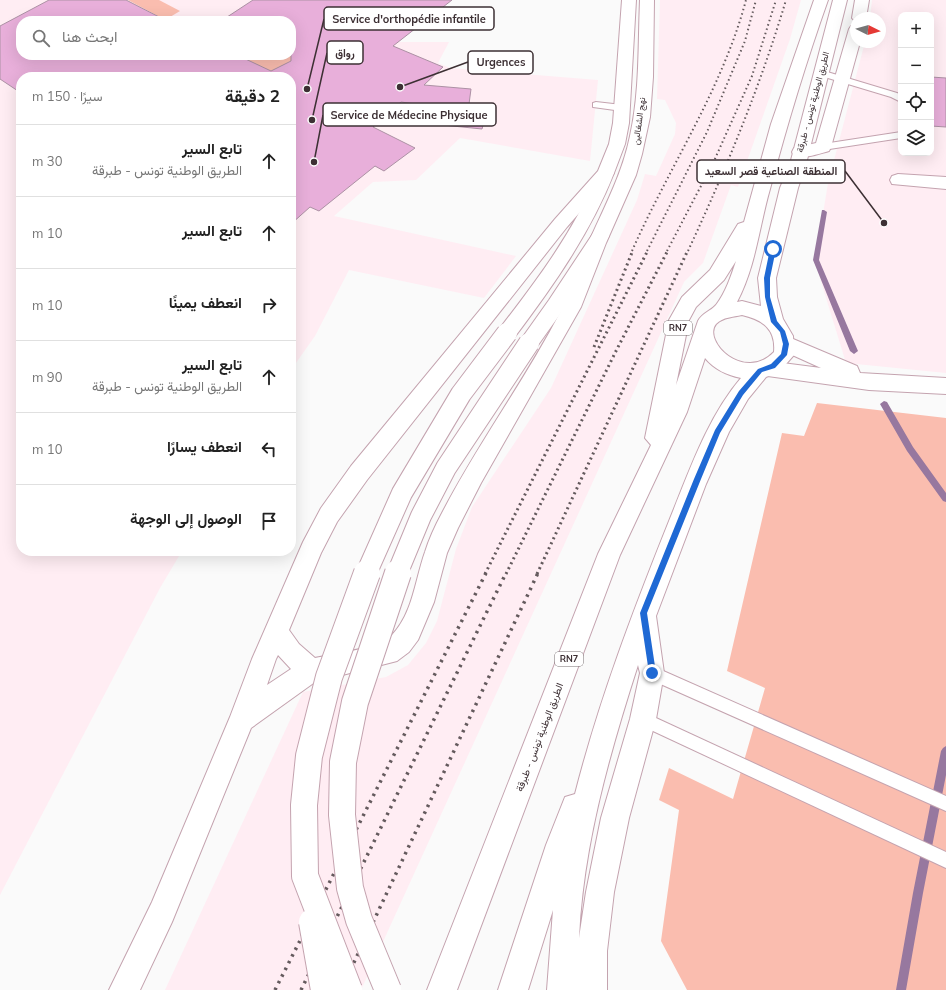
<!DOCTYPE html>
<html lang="ar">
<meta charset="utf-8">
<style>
body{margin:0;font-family:Mulish,Vazirmatn,sans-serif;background:#f2f2f2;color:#222;direction:rtl}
.controls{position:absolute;right:12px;top:12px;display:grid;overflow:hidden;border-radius:8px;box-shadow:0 4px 16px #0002}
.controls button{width:36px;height:36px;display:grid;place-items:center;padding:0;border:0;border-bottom:1px solid #e0e0e0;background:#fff;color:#222;font:20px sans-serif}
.compass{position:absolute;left:850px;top:12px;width:36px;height:36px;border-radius:50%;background:#fff;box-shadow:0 4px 16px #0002;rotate:95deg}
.stop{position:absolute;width:12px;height:12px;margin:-9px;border:3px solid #1f69d4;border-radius:50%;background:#fff}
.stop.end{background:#1f69d4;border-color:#fff;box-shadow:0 1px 4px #0008}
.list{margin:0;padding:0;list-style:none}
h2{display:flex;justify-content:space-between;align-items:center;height:52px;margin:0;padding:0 16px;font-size:17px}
h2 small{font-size:13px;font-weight:400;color:#767676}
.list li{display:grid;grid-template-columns:26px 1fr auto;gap:12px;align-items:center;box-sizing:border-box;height:72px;padding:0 16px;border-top:1px solid #e0e0e0}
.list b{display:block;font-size:15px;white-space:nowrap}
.list p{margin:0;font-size:13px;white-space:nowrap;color:#767676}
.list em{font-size:13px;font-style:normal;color:#767676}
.icon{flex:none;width:22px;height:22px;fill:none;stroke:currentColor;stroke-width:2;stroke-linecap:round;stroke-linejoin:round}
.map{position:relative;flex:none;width:946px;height:990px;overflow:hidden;direction:ltr}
.search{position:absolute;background:#fff;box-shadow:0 4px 16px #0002;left:16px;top:16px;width:280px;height:44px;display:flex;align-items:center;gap:10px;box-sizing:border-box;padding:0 14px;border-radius:16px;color:#767676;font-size:15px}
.panel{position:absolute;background:#fff;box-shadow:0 4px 16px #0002;left:16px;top:72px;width:280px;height:484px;border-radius:16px;direction:rtl}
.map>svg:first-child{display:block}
.built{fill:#ffedf3;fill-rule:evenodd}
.green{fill:#fabdaf}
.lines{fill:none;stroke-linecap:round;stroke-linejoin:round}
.stream{fill:#97789f;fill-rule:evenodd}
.building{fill:#e8afda;stroke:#ac91a4}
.lane-casing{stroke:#c4a3af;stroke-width:2}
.street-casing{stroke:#c4a3af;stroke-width:2}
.secondary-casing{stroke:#c4a3af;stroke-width:2}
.primary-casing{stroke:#c4a3af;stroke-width:2}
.lane{fill:#fff;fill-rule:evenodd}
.street{fill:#fff;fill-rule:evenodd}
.secondary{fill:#fff;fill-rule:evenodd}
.primary{fill:#fff;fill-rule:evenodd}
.rail-far2{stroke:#645a5d;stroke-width:2;stroke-dasharray:1.5 3;stroke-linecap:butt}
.rail-far1{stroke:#645a5d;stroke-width:3;stroke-dasharray:2 3.5;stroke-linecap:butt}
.rail{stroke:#645a5d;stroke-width:3.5;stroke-dasharray:2.5 5;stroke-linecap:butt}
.primary-bridge-far1-casing{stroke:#c4a3af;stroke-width:22;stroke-linecap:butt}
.primary-bridge-casing{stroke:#c4a3af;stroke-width:28;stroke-linecap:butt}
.primary-bridge-far1{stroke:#fff;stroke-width:20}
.primary-bridge{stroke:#fff;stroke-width:26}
.route{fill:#1f69d4}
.labels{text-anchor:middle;stroke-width:3.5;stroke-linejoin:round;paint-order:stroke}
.far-street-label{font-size:9px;fill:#3d3034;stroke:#fff}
.shield{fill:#fff;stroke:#776e71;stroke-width:1}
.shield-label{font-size:9px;font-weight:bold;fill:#3d3034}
.street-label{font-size:10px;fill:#3d3034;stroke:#fff}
.leader{fill:none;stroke:#3d3034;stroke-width:1.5}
.callout-dot{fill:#3d3034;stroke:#fff;stroke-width:1.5}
.callout{fill:#fff;stroke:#3d3034;stroke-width:1.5}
.callout-label{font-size:11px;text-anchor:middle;font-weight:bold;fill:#3d3034}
</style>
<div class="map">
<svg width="946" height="990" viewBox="0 0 946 990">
<rect width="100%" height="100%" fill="#fafafa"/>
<g class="built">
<path d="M0,0H322L311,50L290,62L331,82L397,42H449L438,63L450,68L598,80L590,161L460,138L416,180L373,182L334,216L516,256L484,298L349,270L315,336L291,370V77H21V551H182L160,588L0,895ZM21,21H291V55H21Z"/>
<polygon points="660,0 801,0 790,39 738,187 731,185 703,263 684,282 361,990 165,990 303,692 386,677 408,665 426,643 437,621 456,549 472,507 551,388 637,200 645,174 656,176 675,134 676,123 665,100 657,99"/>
<path d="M872,0H946V373L846,363L815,262L828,183L865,42H880V18H870ZM901,15H931V153H901Z"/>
</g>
<g class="green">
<polygon points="128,0 159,0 180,11 165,20"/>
<polygon points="311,50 272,72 237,55 291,55"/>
<polygon points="817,403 946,418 946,990 687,990 661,941 679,810 659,800 669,768 733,799 765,688 727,671 782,433 804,436"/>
</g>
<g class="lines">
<g class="stream">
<polygon points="822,210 824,210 827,212 819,260 858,351 854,354 850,351 813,260"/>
<polygon points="884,401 887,402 913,447 946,493 946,502 943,501 907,451 880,404"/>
<polygon points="946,746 946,775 923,893 906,990 896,990 913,893 941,751 943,748"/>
</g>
</g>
<g class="building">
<polygon points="49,0 126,0 167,21 21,21 21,55 237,55 271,71 291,61 291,21 221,21 253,0 452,0 393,46 443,67 424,85 471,89 469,104 488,108 482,129 433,124 437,107 401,102 373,127 415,148 384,171 375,166 319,211 310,207 291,224 291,77 21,77 21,93 0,79 0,26"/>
<polygon points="931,77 946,78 946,127 931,126"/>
</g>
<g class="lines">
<g class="lane-casing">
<g id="lane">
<polygon points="818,71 824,71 897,93 901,95 901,102 891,97 818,75"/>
<polygon points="596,102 622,105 626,108 622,111 593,107 593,103"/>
<polygon points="901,132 901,138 823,150 819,147 823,144"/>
<polygon points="652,666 946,796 946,811 647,678 645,673 647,668"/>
<polygon points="643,712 946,852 946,868 638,724 636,719 638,714"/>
</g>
</g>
<g class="street-casing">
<g id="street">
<polygon points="855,0 869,0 866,18 856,18 856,22 852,18"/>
<path d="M856,25V42H860L831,147L829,151C818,154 805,159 794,156L792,152L794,148L816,143L849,29L851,26Z"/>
<polygon points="898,174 946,177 946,189 892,184 890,180 892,176"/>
</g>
</g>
<g class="secondary-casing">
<g id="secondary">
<path d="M622,0H636L629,123L625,144L614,173L567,227L367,480L337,522L321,553L289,630L299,644L315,658C334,654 380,648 392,635C413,613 415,580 425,552C429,539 435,526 442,513C478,443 526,379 562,309C573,286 580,260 591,237C606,204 623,171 630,136C640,91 638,45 640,0H654L653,77L650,117L642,154L636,175L606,243L581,307L481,483L458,528L447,553L434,602L418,640L409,652L397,661L315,682L251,728L172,922L140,990H109L152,902L230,717L252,659L303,542L321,508L351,466L555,219L598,171L609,144L613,123ZM278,655L291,669L267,685L276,659Z"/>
<polygon points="786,336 857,366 860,373 946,378 946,394 869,390 760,375 757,369 760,363 767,361 821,368 779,349 776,344 779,339"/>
</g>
</g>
<g class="primary-casing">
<g id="primary">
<path d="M814,0H828C806,62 787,125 770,189C759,227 756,266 737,302L742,301L761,306L758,278L780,188L790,164L833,0H847L806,164L798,188L776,278L777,297L783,319L793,336L794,355L779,372L766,377L748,399L729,432L706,484L656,616L664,673L656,719L629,818L614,892L607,951V990H547L553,910L528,990H498L546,845L565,797L575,794C599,700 633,611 669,521C689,472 707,418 741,378C727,375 715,370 705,358L687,412L620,555L457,990H427L598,554L651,445L645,438L669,320L682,297L710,270L738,224L744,222L771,124ZM736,261C731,276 726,292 716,305C711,311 702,313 698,321L676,385L689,320L696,307L724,280ZM742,315C763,320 776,329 774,352C744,383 702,341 716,324C723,317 733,317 742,315ZM638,665L640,673L630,719L601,818L586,892L579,938C583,845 610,752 638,665Z"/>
<path d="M606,167L612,169L614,173C590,234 553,286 514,338L507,340L500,338L497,333L500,328C538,279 574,231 598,173L600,169Z"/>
<polygon points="600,230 606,232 609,236 563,310 536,348 529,351 522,348 519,343 522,338 549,300 594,232"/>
</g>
</g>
<use href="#lane" class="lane"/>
<use href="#street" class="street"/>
<use href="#secondary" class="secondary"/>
<use href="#primary" class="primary"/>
<g class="rail-far2">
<path d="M632,251C669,167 722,90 746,0"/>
<polyline points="647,251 707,132 745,41 756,0"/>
<polyline points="667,251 714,161 752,76 776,0"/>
<path d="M688,251C726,169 760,87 786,0"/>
</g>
<g class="rail-far1">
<polyline points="594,347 633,250"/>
<polyline points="485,574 648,250"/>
<polyline points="506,574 616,351 668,250"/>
<polyline points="537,574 688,250"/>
</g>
<g class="rail">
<polyline points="275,990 486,573"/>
<polyline points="301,990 506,573"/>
<polyline points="341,990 538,573"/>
</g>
<g class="primary-bridge-far1-casing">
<g id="primary-bridge-far1">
<polyline points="366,574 402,493 461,394 507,333"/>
<polyline points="397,574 421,516 446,468 529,343"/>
</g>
</g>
<g class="primary-bridge-casing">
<g id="primary-bridge">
<polyline points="312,922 324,990"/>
<polyline points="349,990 305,876 304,805 309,756 329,677 367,573"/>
<polyline points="388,990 359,920 350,888 342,815 343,762 355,702 398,573"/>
</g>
</g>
<use href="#primary-bridge-far1" class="primary-bridge-far1"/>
<use href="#primary-bridge" class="primary-bridge"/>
</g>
<polygon class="route" points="773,247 776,249 770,278 770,297 777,321 785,331 789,344 787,355 775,368 762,372 743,395 720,433 701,479 647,613 656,673 652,676 649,673 640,613 694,479 715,430 739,391 758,369 771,364 781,354 783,344 780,332 771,322 765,297 764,278 770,249"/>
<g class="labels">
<g class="far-street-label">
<text transform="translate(813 102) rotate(-75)" y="3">الطريق الوطنية تونس - طبرقة</text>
<text transform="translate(639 121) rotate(-82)" y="3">نهج الشغالين</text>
</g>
<g class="shield">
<rect x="664" y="321" width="28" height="14" rx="3"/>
<rect x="555" y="652" width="28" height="14" rx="3"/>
</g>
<g class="shield-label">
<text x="678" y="331">RN7</text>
<text x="569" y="662">RN7</text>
</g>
<g class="street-label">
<text transform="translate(539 737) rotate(-69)" y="4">الطريق الوطنية تونس - طبرقة</text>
</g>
</g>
<path class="leader" d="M307 89L324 19M312 120L327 53M400 87L468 62M314 162L323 115M884 223L845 171"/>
<g class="callout-dot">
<circle cx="307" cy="89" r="4"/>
<circle cx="312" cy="120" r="4"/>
<circle cx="400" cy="87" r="4"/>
<circle cx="314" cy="162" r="4"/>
<circle cx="884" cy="223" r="4"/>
</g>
<g class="callout">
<rect x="324" y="7" width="170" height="23" rx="4"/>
<rect x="327" y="41" width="36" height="23" rx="4"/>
<rect x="468" y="51" width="65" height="23" rx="4"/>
<rect x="323" y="103" width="173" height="23" rx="4"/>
<rect x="697" y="160" width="148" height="23" rx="4"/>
</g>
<g class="callout-label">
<text x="409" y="23">Service d'orthopédie infantile</text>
<text x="345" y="57">رواق</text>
<text x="501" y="66">Urgences</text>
<text x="409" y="119">Service de Médecine Physique</text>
<text x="771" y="175">المنطقة الصناعية قصر السعيد</text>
</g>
</svg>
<div class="controls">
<button>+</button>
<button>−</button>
<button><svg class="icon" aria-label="locate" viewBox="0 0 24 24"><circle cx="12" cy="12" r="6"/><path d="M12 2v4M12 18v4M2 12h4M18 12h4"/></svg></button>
<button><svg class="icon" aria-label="layers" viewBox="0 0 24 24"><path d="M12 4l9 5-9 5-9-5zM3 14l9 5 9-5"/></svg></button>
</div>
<svg class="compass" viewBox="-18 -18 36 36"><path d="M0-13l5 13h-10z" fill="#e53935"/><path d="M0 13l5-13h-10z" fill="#767676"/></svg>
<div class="stop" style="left:773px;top:249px"></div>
<div class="stop end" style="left:652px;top:673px"></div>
<div class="search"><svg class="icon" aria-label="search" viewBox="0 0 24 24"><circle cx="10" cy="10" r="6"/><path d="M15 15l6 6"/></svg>ابحث هنا</div>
<section class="panel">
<h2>2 دقيقة<small>سيرًا · 150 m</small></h2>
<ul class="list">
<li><svg class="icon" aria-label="ahead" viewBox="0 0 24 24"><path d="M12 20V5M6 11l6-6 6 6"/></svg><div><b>تابع السير</b><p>الطريق الوطنية تونس - طبرقة</p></div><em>30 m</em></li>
<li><svg class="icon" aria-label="ahead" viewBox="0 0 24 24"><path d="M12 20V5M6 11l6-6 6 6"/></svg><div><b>تابع السير</b></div><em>10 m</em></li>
<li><svg class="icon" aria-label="right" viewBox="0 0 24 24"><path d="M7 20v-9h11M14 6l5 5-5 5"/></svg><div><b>انعطف يمينًا</b></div><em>10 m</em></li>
<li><svg class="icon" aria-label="ahead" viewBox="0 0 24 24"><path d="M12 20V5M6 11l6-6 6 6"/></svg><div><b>تابع السير</b><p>الطريق الوطنية تونس - طبرقة</p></div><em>90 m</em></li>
<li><svg class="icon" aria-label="left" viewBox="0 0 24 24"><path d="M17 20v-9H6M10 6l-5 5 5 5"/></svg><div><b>انعطف يسارًا</b></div><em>10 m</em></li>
<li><svg class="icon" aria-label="arrive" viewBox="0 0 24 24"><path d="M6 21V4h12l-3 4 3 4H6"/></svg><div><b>الوصول إلى الوجهة</b></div></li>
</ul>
</section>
</div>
